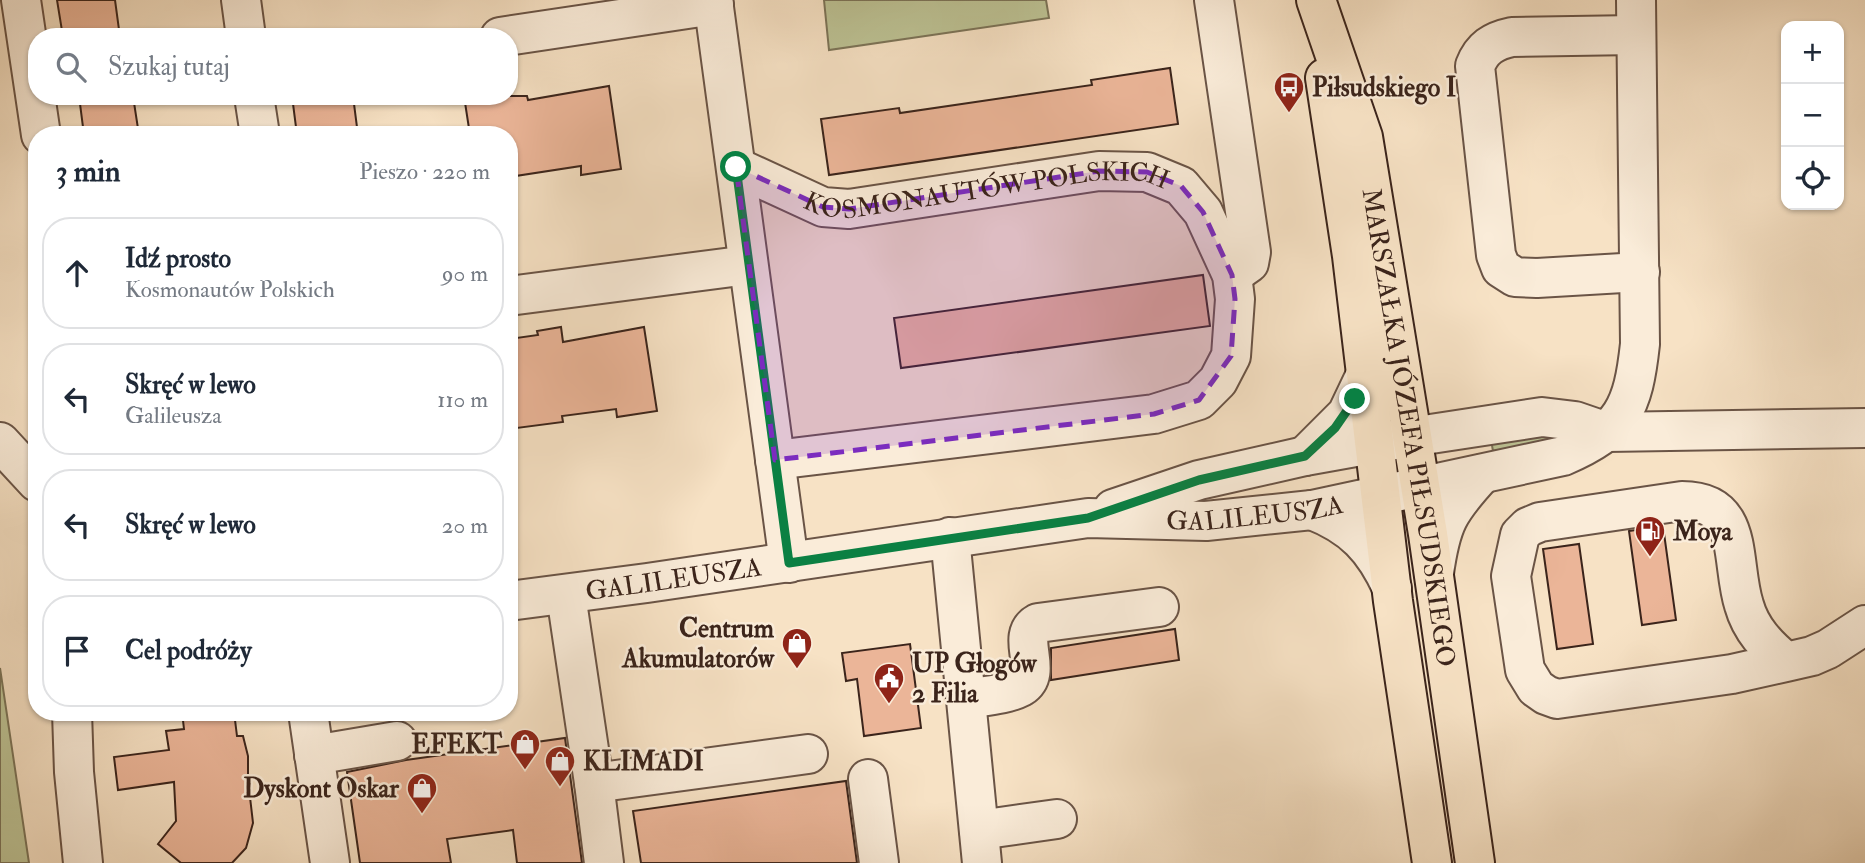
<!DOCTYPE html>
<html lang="pl">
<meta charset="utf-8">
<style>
body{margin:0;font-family:"IM FELL Double Pica",serif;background:#f2f2f3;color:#1f2937}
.controls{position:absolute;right:21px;top:21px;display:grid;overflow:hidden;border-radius:14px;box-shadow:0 2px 5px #0004}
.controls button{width:63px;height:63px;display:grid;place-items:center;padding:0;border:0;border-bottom:2px solid #e0e1e3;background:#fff;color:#1f2937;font:35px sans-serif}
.stop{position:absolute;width:21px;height:21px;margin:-16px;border:5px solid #0b8043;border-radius:50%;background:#fff}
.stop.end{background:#0b8043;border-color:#fff;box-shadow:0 2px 7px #0008}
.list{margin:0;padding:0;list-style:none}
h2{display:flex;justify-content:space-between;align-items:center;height:91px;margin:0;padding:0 28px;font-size:30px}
h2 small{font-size:23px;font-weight:400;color:#747a83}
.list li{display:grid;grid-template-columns:46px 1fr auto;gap:21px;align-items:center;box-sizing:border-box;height:112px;margin:0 14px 14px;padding:0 14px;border:2px solid #e0e1e3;border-radius:28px}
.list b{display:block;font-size:26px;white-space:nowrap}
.list p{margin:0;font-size:23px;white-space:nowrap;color:#747a83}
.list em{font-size:23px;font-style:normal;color:#747a83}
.icon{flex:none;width:38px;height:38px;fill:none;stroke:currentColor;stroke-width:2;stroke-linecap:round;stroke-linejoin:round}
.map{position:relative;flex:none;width:1865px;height:863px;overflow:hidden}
.search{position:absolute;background:#fff;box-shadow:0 2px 5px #0004;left:28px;top:28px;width:490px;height:77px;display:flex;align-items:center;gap:18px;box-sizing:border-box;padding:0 24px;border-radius:28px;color:#747a83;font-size:26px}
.panel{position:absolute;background:#fff;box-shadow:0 2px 5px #0004;left:28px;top:126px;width:490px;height:595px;border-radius:28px}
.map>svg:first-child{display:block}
.green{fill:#bdc395;stroke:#7c7458;stroke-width:2}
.building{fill:#ebb598;stroke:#3b241b;stroke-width:2}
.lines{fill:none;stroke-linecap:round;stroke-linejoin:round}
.minor-casing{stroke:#6a5446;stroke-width:42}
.major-casing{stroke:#3b241b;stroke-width:42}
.minor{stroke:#faecd9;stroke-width:38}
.major{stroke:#f7e2c5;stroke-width:38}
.route{stroke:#0b8043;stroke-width:9}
.marked{fill:#7b2cbf;fill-opacity:0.2;stroke:#7b2cbf;stroke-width:5;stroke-dasharray:14 9;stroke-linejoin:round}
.labels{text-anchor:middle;stroke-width:5;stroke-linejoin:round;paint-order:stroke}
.poi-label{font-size:26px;font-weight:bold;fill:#3b241b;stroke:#faecd9;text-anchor:start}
.street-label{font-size:26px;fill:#3b241b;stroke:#faecd9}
</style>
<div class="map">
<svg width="1865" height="863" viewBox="0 0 1865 863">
<rect width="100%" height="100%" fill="#f7e2c5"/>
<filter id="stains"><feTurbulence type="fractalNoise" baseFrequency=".00286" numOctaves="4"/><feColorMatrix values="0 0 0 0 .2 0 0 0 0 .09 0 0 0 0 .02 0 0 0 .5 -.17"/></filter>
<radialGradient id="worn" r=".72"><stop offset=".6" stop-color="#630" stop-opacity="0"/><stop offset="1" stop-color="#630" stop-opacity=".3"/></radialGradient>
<g class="green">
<polygon points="824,0 1046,0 1049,18 829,50"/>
<polygon points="1566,435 1546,443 1493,451 1491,440"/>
<polygon points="0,668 29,863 0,863"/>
</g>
<g class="building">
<polygon points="57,0 115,0 120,37 63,37"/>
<polygon points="1170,68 1178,124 829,175 821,119 899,108 900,113 1092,85 1091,80"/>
<polygon points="609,86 621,169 581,175 581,166 509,177 509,135 470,135 464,96 527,96 528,100"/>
<polygon points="79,96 133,96 139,135 84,135"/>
<polygon points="292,96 353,96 358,135 297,135"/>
<polygon points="1203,275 1210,326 901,368 894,318"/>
<polygon points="561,327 563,342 644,327 657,411 617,417 616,409 562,416 563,422 517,428 509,371 509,339 538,335 537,331"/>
<polygon points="1663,526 1676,620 1642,625 1629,531"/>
<polygon points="1579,544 1593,644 1557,649 1543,549"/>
<polygon points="1175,629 1179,660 1051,680 1051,648"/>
<polygon points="910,644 921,728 864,736 857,679 846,681 842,653"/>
<polygon points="182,712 234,712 237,736 243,736 248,756 248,780 253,823 246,848 232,863 181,863 158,844 176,821 174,782 118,790 114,757 169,750 166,731 184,729"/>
<polygon points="565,738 582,863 517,863 513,830 447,839 451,863 360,863 347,772 406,760"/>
<polygon points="846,781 857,863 641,863 633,811"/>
</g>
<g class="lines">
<g class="minor-casing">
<g id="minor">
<polyline points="21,0 41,135"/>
<polyline points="241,0 246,37"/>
<polyline points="713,0 789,563"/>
<polyline points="1214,0 1251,252 1249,263 1232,275"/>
<path d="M1636,35L1512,37C1493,41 1482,48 1475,66L1496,255L1501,268L1515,277L1537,278L1640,272"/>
<polyline points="500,37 714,5"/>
<polyline points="254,96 260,135"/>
<path id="s1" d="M736,167L823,207L849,209L1099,171L1147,172L1181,186L1203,212L1232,275L1235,299L1231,356L1218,381L1199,400L1154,414L775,460"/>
<polyline points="509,296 748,265"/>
<polyline points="0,442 37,482"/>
<polyline points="1305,456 1347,414 1367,372"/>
<polyline points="1113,509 1199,480 1305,456 1411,437 1542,417 1575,421 1607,432 1865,428"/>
<path d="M1312,510C1353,526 1374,548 1392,588"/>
<polyline points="950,537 982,863"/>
<path d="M1434,573C1441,523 1448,511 1482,474"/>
<polyline points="566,595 594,783 604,863"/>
<path id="s2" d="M509,601L647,583L1088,518L1206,521L1312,510L1563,456C1623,430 1633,408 1640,344L1636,0"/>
<path d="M1786,662C1767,646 1751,630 1744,605C1730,562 1746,501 1682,501L1540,522L1528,527L1520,535L1511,576L1525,670L1536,688L1546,695L1557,699L1732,674L1786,662L1812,656L1828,649L1865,625"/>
<path d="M966,699C982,696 1006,695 1021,687C1045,672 1014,636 1038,623L1159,607"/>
<polyline points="72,712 74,772 83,863"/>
<polyline points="308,712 330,863"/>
<polyline points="314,755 397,741"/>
<polyline points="868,779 879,863"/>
<polyline points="594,783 808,754"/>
<polyline points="979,830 1057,819"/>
</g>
</g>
<g class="major-casing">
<g id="major">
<path id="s3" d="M1316,0L1363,137L1428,534L1475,863"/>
<polyline points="1325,78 1352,256 1393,601 1432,863"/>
</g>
</g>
<use href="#minor" class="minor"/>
<use href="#major" class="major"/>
</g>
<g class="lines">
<polyline class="route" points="736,167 789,563 1088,518 1199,480 1305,456 1335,428 1355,399"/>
</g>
<path class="marked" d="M736,167L823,207L849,209L1099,171L1147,172L1181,186L1203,212L1232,275L1235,299L1231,356L1199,400L1154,414L775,460Z"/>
<defs>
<g id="bus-pin" transform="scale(1.575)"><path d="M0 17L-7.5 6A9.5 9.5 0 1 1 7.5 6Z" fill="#8f2418" stroke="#faecd9"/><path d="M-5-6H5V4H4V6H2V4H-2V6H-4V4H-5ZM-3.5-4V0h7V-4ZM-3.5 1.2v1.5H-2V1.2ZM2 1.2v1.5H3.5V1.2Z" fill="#fff"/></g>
<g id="fuel-pin" transform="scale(1.575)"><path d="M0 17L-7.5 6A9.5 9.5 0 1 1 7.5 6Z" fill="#8f2418" stroke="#faecd9"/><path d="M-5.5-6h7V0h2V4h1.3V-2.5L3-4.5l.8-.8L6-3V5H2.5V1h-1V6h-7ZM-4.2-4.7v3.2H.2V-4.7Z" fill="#fff"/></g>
<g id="shop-pin" transform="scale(1.575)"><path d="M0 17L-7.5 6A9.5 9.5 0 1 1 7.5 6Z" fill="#8f2418" stroke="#faecd9"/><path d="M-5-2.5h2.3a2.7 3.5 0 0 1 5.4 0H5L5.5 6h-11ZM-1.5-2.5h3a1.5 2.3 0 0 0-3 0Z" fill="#fff"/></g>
<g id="civic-pin" transform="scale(1.575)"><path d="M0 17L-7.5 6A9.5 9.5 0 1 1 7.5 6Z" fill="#8f2418" stroke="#faecd9"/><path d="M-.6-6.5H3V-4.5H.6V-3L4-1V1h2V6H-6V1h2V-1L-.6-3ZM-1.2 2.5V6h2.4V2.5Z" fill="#fff"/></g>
</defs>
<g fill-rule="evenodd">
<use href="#bus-pin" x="1289" y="87"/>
<use href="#fuel-pin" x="1650" y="531"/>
<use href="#shop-pin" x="797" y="643"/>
<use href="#civic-pin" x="889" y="678"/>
<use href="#shop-pin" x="525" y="744"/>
<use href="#shop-pin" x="560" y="761"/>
<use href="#shop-pin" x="422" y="788"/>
</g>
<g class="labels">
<g class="poi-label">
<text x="1312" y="96">Piłsudskiego I</text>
<text x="1673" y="540">Moya</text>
<text x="774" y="637" text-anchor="end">Centrum<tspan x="774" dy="30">Akumulatorów</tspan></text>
<text x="912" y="672">UP Głogów<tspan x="912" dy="30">2 Filia</tspan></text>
<text x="502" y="753" text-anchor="end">EFEKT</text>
<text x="583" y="770">KLIMADI</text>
<text x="399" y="797" text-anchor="end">Dyskont Oskar</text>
</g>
<g class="street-label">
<text dy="9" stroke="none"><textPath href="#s1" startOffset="261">KOSMONAUTÓW POLSKICH</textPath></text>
<text dy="9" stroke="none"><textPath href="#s3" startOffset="439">MARSZAŁKA JÓZEFA PIŁSUDSKIEGO</textPath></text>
<text dy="9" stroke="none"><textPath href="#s2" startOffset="752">GALILEUSZA</textPath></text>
<text dy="9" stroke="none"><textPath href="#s2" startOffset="166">GALILEUSZA</textPath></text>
</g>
</g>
<rect width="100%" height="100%" filter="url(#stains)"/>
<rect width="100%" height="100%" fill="url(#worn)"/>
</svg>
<div class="controls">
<button>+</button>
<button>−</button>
<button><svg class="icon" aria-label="locate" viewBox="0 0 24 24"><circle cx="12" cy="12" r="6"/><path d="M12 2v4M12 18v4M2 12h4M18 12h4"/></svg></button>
</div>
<div class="stop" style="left:736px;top:167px"></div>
<div class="stop end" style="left:1355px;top:399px"></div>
<div class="search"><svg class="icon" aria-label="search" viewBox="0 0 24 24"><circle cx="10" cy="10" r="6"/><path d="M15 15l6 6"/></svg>Szukaj tutaj</div>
<section class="panel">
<h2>3 min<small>Pieszo · 220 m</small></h2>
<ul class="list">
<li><svg class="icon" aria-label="ahead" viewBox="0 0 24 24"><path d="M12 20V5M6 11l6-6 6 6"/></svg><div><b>Idź prosto</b><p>Kosmonautów Polskich</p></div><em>90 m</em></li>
<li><svg class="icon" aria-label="left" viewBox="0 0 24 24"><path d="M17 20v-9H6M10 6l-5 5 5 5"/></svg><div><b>Skręć w lewo</b><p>Galileusza</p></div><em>110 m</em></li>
<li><svg class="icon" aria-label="left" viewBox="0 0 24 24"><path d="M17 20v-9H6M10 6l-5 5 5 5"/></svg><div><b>Skręć w lewo</b></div><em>20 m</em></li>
<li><svg class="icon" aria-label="arrive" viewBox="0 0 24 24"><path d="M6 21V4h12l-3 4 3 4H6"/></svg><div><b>Cel podróży</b></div></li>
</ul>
</section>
</div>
